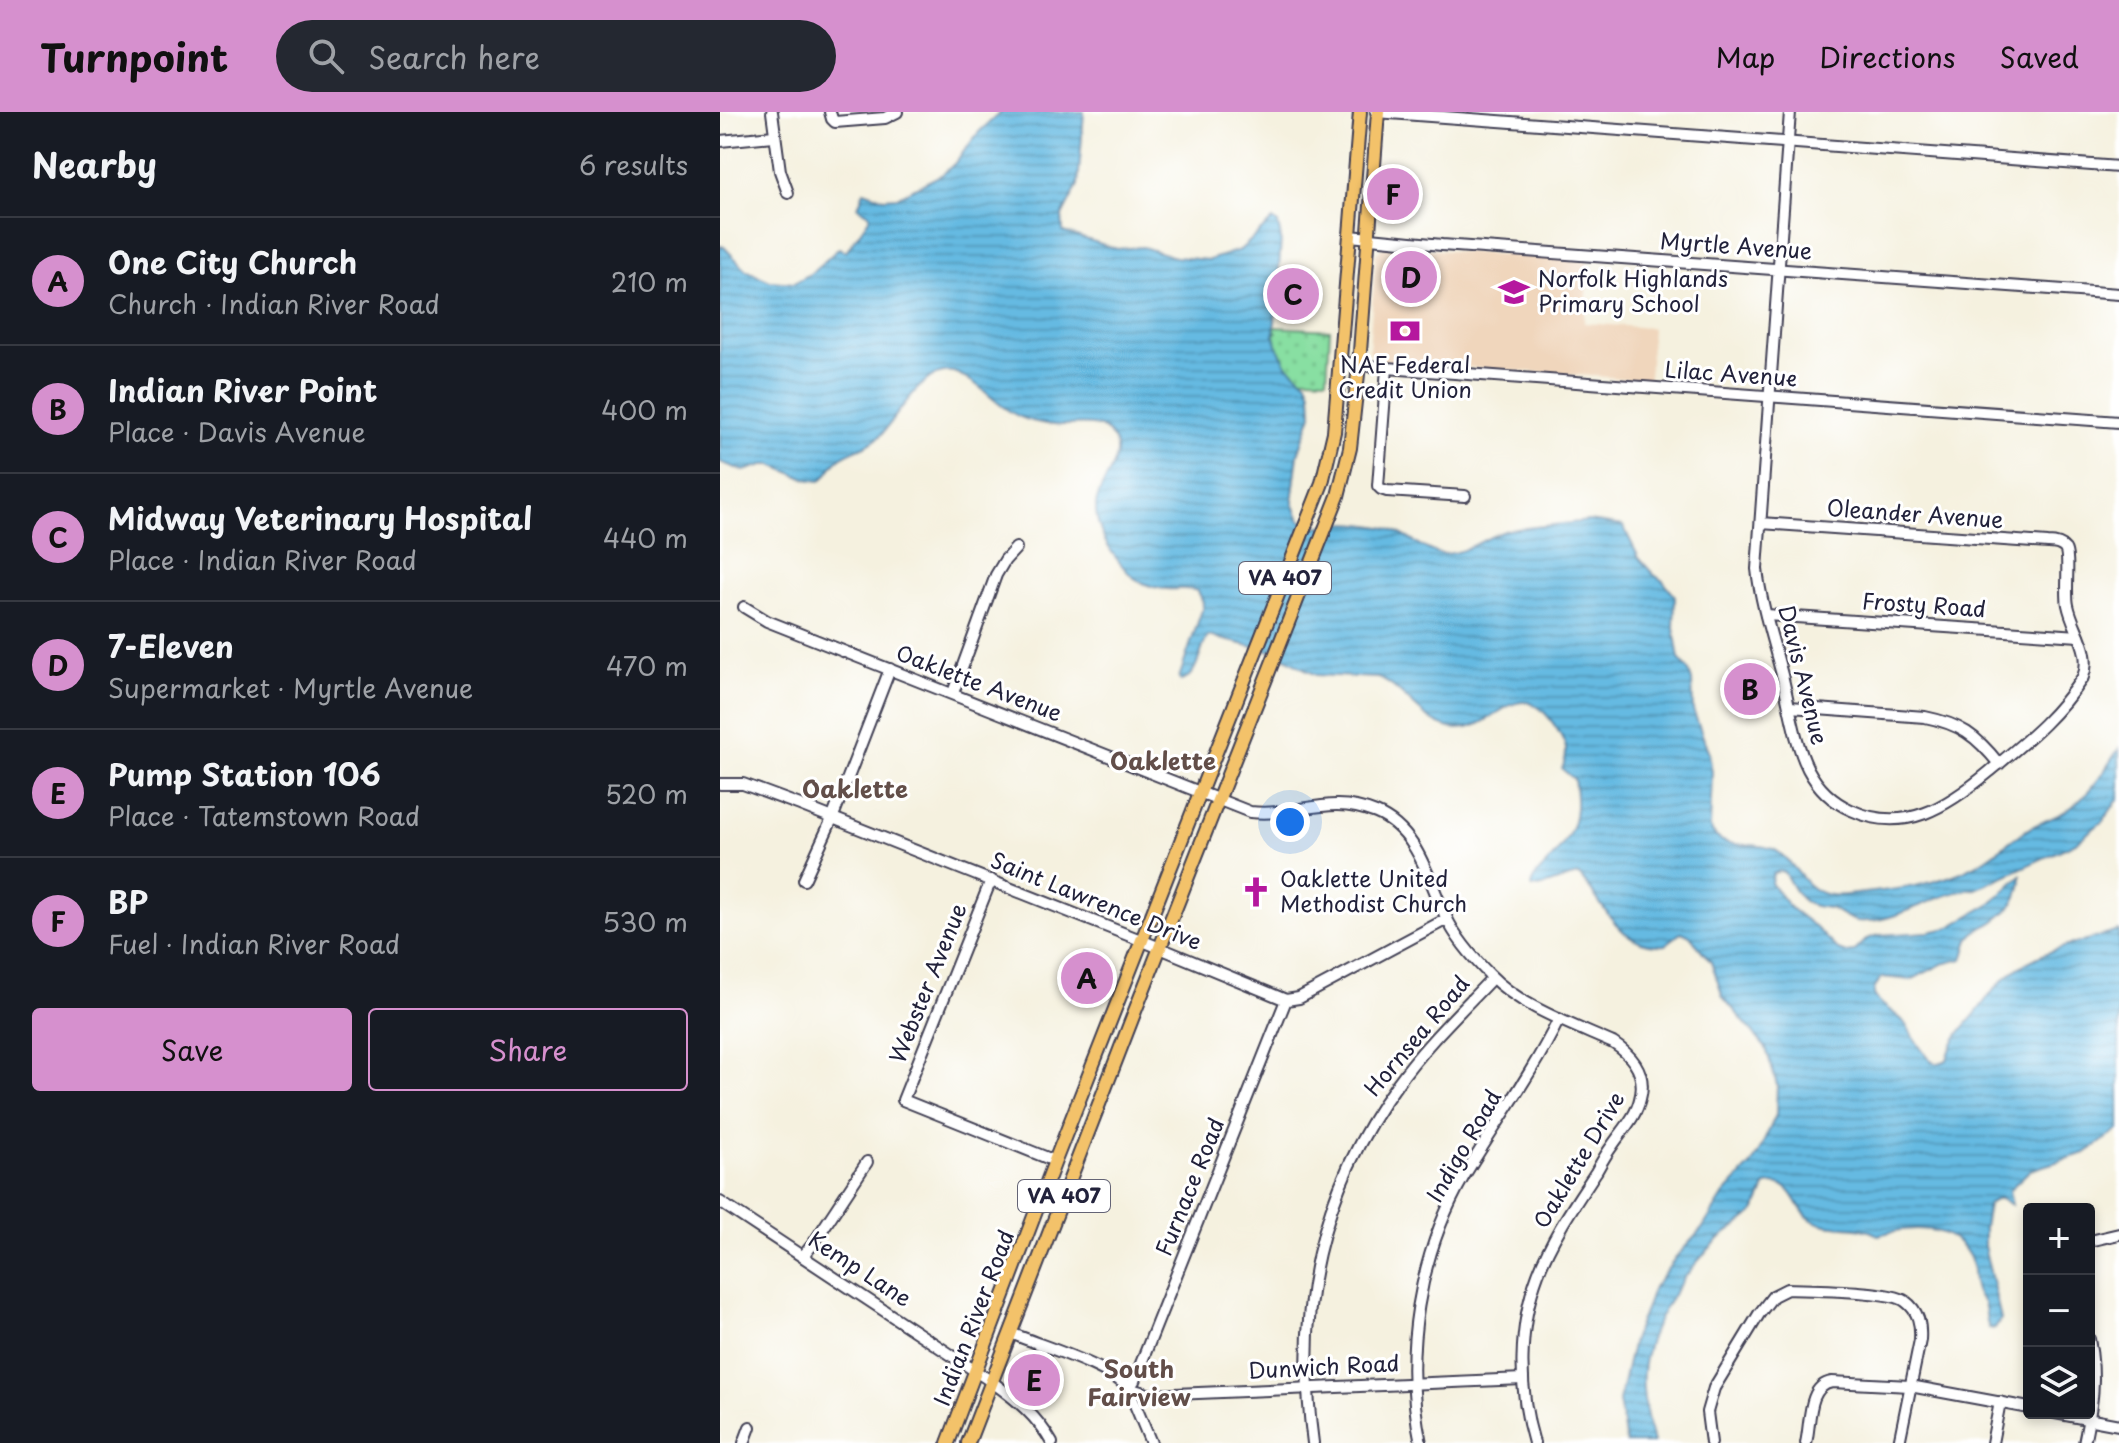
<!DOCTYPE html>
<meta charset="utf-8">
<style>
body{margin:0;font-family:"Playpen Sans",sans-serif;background:#242831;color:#f1f3f6}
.controls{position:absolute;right:24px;bottom:24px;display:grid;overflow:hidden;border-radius:8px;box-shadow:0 4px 12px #0003}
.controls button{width:72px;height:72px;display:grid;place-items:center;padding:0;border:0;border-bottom:2px solid #363941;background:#171b24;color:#f1f3f6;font:40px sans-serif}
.you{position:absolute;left:570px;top:710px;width:28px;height:28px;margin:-20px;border:6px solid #fff;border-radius:50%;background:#1a73e8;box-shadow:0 0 0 12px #1a73e833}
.badge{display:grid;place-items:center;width:52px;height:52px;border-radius:50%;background:#d690ce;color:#111;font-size:26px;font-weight:700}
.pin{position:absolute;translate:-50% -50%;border:4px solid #fff;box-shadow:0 2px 8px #0006}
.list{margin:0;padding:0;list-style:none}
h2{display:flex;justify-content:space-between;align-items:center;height:104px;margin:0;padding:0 32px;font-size:34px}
h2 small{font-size:26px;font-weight:400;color:#9ea1a6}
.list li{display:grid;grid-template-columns:52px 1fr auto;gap:24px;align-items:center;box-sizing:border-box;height:128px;padding:0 32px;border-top:2px solid #363941}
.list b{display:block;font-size:30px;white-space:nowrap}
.list p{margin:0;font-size:26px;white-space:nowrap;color:#9ea1a6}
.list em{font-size:26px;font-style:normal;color:#9ea1a6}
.actions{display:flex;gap:16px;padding:24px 32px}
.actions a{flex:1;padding:18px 0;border:2px solid #d690ce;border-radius:8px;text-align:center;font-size:28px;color:#d690ce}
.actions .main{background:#d690ce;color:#111}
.icon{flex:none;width:44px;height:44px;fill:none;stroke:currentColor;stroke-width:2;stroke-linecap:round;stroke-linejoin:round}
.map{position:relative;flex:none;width:1399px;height:1331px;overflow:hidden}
header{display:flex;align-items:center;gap:48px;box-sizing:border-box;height:112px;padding:0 40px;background:#d690ce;color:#111}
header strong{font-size:38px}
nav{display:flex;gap:44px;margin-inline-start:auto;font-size:28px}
.search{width:560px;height:72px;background:#242831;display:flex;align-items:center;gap:20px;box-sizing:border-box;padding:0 28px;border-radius:44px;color:#9ea1a6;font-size:30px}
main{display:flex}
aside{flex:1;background:#171b24}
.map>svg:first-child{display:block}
.built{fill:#f0d6bc}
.park{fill:url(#park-dots);stroke:#55806e;stroke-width:2}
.water{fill:url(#water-rules);stroke:#446e8e;stroke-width:2}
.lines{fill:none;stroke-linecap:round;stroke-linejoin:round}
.minor-casing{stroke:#424154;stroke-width:14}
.major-casing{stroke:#424154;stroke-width:16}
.minor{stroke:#fff;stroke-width:10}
.major{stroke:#f3c26a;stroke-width:12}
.labels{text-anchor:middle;stroke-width:6;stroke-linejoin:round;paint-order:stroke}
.shield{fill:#fff;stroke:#646476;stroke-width:2}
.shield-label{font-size:20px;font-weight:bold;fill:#22223b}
.street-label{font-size:22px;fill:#22223b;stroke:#fff}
.poi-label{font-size:22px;fill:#22223b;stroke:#fff;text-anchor:start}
.neighbourhood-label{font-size:24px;font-weight:bold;fill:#624e49;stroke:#fff}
</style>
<header>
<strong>Turnpoint</strong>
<div class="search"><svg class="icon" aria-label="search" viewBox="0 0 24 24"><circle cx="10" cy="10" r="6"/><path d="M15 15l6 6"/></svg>Search here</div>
<nav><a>Map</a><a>Directions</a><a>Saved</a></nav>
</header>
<main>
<aside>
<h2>Nearby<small>6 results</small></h2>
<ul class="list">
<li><span class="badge">A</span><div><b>One City Church</b><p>Church · Indian River Road</p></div><em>210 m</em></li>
<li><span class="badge">B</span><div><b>Indian River Point</b><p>Place · Davis Avenue</p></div><em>400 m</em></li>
<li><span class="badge">C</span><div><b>Midway Veterinary Hospital</b><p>Place · Indian River Road</p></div><em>440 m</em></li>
<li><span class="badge">D</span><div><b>7-Eleven</b><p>Supermarket · Myrtle Avenue</p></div><em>470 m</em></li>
<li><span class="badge">E</span><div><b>Pump Station 106</b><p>Place · Tatemstown Road</p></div><em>520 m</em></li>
<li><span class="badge">F</span><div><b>BP</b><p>Fuel · Indian River Road</p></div><em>530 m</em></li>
</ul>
<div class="actions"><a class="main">Save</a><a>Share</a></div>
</aside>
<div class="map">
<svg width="1399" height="1331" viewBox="0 0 1399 1331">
<defs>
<pattern id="park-dots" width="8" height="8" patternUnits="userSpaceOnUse" patternTransform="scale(2)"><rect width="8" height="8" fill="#88dfa2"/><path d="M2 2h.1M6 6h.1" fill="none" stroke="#75bf8c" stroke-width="1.8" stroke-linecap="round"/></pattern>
<pattern id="water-rules" width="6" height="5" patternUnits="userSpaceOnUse" patternTransform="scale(2)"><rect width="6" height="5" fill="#65bae2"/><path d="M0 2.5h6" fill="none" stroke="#5397b8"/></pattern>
</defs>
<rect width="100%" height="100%" fill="#fff"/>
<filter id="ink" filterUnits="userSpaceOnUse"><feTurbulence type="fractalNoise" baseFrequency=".0125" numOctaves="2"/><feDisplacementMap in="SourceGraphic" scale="16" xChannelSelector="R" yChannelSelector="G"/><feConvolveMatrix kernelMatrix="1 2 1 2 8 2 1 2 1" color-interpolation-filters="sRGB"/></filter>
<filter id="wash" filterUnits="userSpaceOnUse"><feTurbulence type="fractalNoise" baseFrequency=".006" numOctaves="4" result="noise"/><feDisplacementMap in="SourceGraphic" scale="32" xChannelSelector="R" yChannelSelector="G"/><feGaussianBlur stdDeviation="1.8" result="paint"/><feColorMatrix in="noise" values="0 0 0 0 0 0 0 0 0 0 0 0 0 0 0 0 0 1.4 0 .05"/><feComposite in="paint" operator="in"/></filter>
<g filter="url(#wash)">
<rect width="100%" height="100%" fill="#f5f1df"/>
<polygon class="built" points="664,134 868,149 864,211 932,216 929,268 657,249 649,238 656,142"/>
<polygon class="park" points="556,215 610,218 607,267 549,264 543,233 557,219 533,239"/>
<path class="water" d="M281,0H364L358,73L342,104L343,120L397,137L423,135L455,145L489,148L520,138L553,108L558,112L561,126L559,157L554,223L558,236L567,253L587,270L591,280L592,302L578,342L573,383V391L580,408C585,410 592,414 598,414C602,415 606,412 610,412C628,410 649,412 667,416C685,421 708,442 723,442C747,442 766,424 788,418L869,409L903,414L919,446L933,462L943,469L955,484L954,516L959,547L968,557L972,569L973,598L989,641L992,660L990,716C1002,742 1033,727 1055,738C1075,749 1082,776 1105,782C1115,785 1125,783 1135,782C1175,778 1219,773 1254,754C1274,744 1290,727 1310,716C1327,707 1344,703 1358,690C1375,675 1387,655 1399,636V686L1383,709L1354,732L1256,777C1216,779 1176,813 1137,809C1126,807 1119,799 1109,796C1103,795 1097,795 1091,793C1077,787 1072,773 1064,760L1059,759L1053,762L1051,771L1069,795L1095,815L1118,838L1126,841L1134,840L1147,827L1159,823L1209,820L1228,816L1273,790L1301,763C1301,786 1292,796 1273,810C1266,815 1258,816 1252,823C1246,830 1247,839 1243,847L1222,852L1191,868L1162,865C1158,870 1153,876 1154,882C1156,891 1177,902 1183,909C1191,919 1204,946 1215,951C1219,952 1223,950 1227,948C1231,929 1243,916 1256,901C1266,888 1276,873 1289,863C1318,838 1363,830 1399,819V1018L1365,1041L1310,1058L1289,1078L1292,1093L1279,1086L1268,1092L1264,1115V1134L1281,1207L1275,1217L1269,1216C1265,1208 1267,1200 1264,1191C1262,1186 1259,1186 1257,1181C1251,1169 1256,1156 1249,1144C1231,1111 1189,1114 1158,1123C1135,1110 1110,1119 1092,1108C1073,1097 1077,1067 1046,1073C1042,1082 1038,1093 1033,1101C1024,1111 1009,1118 999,1127C962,1162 918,1224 923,1277C924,1295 929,1313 933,1331H906L899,1289L913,1228L933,1177L958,1143L982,1117L1004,1082L1031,1053L1039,1040L1056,1003L1057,973L1046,936L1003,885L991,850L970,824L962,820L945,833C899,837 885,792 859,763C843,765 824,777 811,775C812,765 819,761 825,754C852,725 861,707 854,667L842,657C849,639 847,633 837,617C796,552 776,626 730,616C700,609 683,575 658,566L596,563L555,540L488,524C479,538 479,563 461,569L459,566L482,498L483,490L478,479C468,475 458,478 448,477C439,477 427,473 419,469C410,465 400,451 394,443C384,430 375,410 376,393C378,370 407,347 392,325C380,308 360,313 342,313C332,314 321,311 312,309C279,301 265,272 236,261C206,250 177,305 161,323C149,336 132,337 119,347C111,353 108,364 100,369L86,367L52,353H43L24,359L0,350V134L4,135L26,158L50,169L74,171L93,160L119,136L126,140L149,107V102L138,95L144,79L164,86L177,85L223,62L234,52L259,20Z"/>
</g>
<g filter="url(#ink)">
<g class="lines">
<g class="minor-casing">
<g id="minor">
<polyline points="52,0 60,59 68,81"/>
<polyline points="110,0 112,7 115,10 165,6 177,0"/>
<polyline points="656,0 1399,55"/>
<polyline points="0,29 54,24"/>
<polyline points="630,124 722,133 1399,182"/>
<polyline points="619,250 667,256 1399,310"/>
<polyline points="667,256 658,374 661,377 667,379 745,384"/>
<path d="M1041,411L1328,431C1334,431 1341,432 1345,437C1350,444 1345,481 1348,493C1353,518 1373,539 1363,565C1335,607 1306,629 1269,660C1228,694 1185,723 1131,698C1113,690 1098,676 1088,657C1075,632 1069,591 1062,563C1053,528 1041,493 1037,457L1070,0"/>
<path d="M24,495L47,509L530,700C578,705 608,681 656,701C699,719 708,768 726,805C736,826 754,847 770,863C801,895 853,913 893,931C913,944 927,962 920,987C916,1005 902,1019 892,1034C886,1042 881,1051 876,1060C855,1092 832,1125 818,1162C798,1215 798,1277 814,1331"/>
<polyline points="1046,503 1359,524"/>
<polyline points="233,581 276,463 285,448 296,436"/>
<path d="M1070,595L1205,605C1240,612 1256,623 1279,652"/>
<polyline points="0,672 23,672 80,693 423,829 566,888 579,886 727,807"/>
<polyline points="84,768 112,707 170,557"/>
<polyline points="271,768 183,988 335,1049"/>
<polyline points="566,888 414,1269 408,1276 431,1283 803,1267"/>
<path d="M0,1090L272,1270C296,1287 317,1304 332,1331"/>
<polyline points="1369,1129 1399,1122"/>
<polyline points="84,1143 93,1132 147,1050"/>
<path d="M291,1221C321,1234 388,1253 408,1276L431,1331"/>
<polyline points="1335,1301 1399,1313"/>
<polyline points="24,1331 30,1315"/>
<path d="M593,1331C575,1198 598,1080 678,971C705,933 740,900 772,866"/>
<path d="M701,1331C682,1243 699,1142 744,1064C776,1011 812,962 839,907"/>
<path d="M991,1331L987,1300L994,1276L1039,1202L1053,1184L1067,1177C1089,1178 1171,1178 1185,1189C1199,1199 1201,1213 1200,1228L1179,1331"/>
<path d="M1086,1331C1091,1311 1087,1274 1112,1270L1190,1274L1309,1296"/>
<polyline points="1272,1331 1280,1290"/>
<path d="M1364,1331C1372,1293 1377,1267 1369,1227"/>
</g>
</g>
<g class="major-casing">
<g id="major">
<polyline points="228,1331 335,1049 602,371 614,320 640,0"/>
<polyline points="248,1331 415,899 618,384 630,336 639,253 658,0"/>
</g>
</g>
<use href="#minor" class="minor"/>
<use href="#major" class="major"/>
</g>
</g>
<defs>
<g id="school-bare" transform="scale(2.4)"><path d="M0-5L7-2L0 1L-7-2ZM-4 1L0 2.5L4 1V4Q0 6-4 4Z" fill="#b5179e" stroke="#fff" stroke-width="2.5" paint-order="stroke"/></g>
<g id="bank-bare" transform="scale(2.4)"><path d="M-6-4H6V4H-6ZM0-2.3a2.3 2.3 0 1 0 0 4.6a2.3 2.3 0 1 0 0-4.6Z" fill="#b5179e" stroke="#fff" stroke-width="2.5" paint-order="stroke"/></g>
<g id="church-bare" transform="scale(2.4)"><path d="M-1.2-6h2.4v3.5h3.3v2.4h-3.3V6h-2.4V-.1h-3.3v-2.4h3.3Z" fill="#b5179e" stroke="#fff" stroke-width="2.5" paint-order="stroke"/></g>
</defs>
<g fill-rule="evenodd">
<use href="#school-bare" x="794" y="180"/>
<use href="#bank-bare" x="685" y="219"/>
<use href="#church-bare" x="536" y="780"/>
</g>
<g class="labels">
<g class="shield">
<rect x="519" y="450" width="92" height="32" rx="6"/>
<rect x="298" y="1068" width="92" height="32" rx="6"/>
</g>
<g class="shield-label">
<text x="565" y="473">VA 407</text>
<text x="344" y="1091">VA 407</text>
</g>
<g class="street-label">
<text transform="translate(1016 134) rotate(4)" y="8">Myrtle Avenue</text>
<text transform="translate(1011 262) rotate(4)" y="8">Lilac Avenue</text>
<text transform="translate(1195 402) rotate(4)" y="8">Oleander Avenue</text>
<text transform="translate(1204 493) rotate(4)" y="8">Frosty Road</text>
<text transform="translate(1083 563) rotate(76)" y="8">Davis Avenue</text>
<text transform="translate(259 571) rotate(21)" y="8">Oaklette Avenue</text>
<text transform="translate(376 789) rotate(22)" y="8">Saint Lawrence Drive</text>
<text transform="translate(208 871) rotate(-68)" y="8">Webster Avenue</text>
<text transform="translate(697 924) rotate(-50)" y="8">Hornsea Road</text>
<text transform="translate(744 1034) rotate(-60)" y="8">Indigo Road</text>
<text transform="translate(859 1048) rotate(-59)" y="8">Oaklette Drive</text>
<text transform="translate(470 1075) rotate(-68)" y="8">Furnace Road</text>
<text transform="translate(140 1157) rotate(33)" y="8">Kemp Lane</text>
<text transform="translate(254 1206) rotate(-69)" y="8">Indian River Road</text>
<text transform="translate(604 1255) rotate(-3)" y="8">Dunwich Road</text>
</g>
<g class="poi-label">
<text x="818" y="175">Norfolk Highlands<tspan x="818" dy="25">Primary School</tspan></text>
<text x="685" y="261" text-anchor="middle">NAE Federal<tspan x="685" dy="25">Credit Union</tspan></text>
<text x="560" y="775">Oaklette United<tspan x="560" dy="25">Methodist Church</tspan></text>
</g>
<g class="neighbourhood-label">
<text x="443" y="658">Oaklette</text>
<text x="135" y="686">Oaklette</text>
<text x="419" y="1266">South<tspan x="419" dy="28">Fairview</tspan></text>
</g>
</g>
</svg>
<div class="controls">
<button>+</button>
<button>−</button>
<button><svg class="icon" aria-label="layers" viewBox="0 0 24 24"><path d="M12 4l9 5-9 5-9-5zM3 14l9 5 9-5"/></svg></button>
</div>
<div class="you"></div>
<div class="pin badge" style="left:367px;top:866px">A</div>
<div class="pin badge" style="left:1030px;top:577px">B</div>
<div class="pin badge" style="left:573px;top:182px">C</div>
<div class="pin badge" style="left:691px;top:165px">D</div>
<div class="pin badge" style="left:314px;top:1268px">E</div>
<div class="pin badge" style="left:673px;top:82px">F</div>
</div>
</main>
